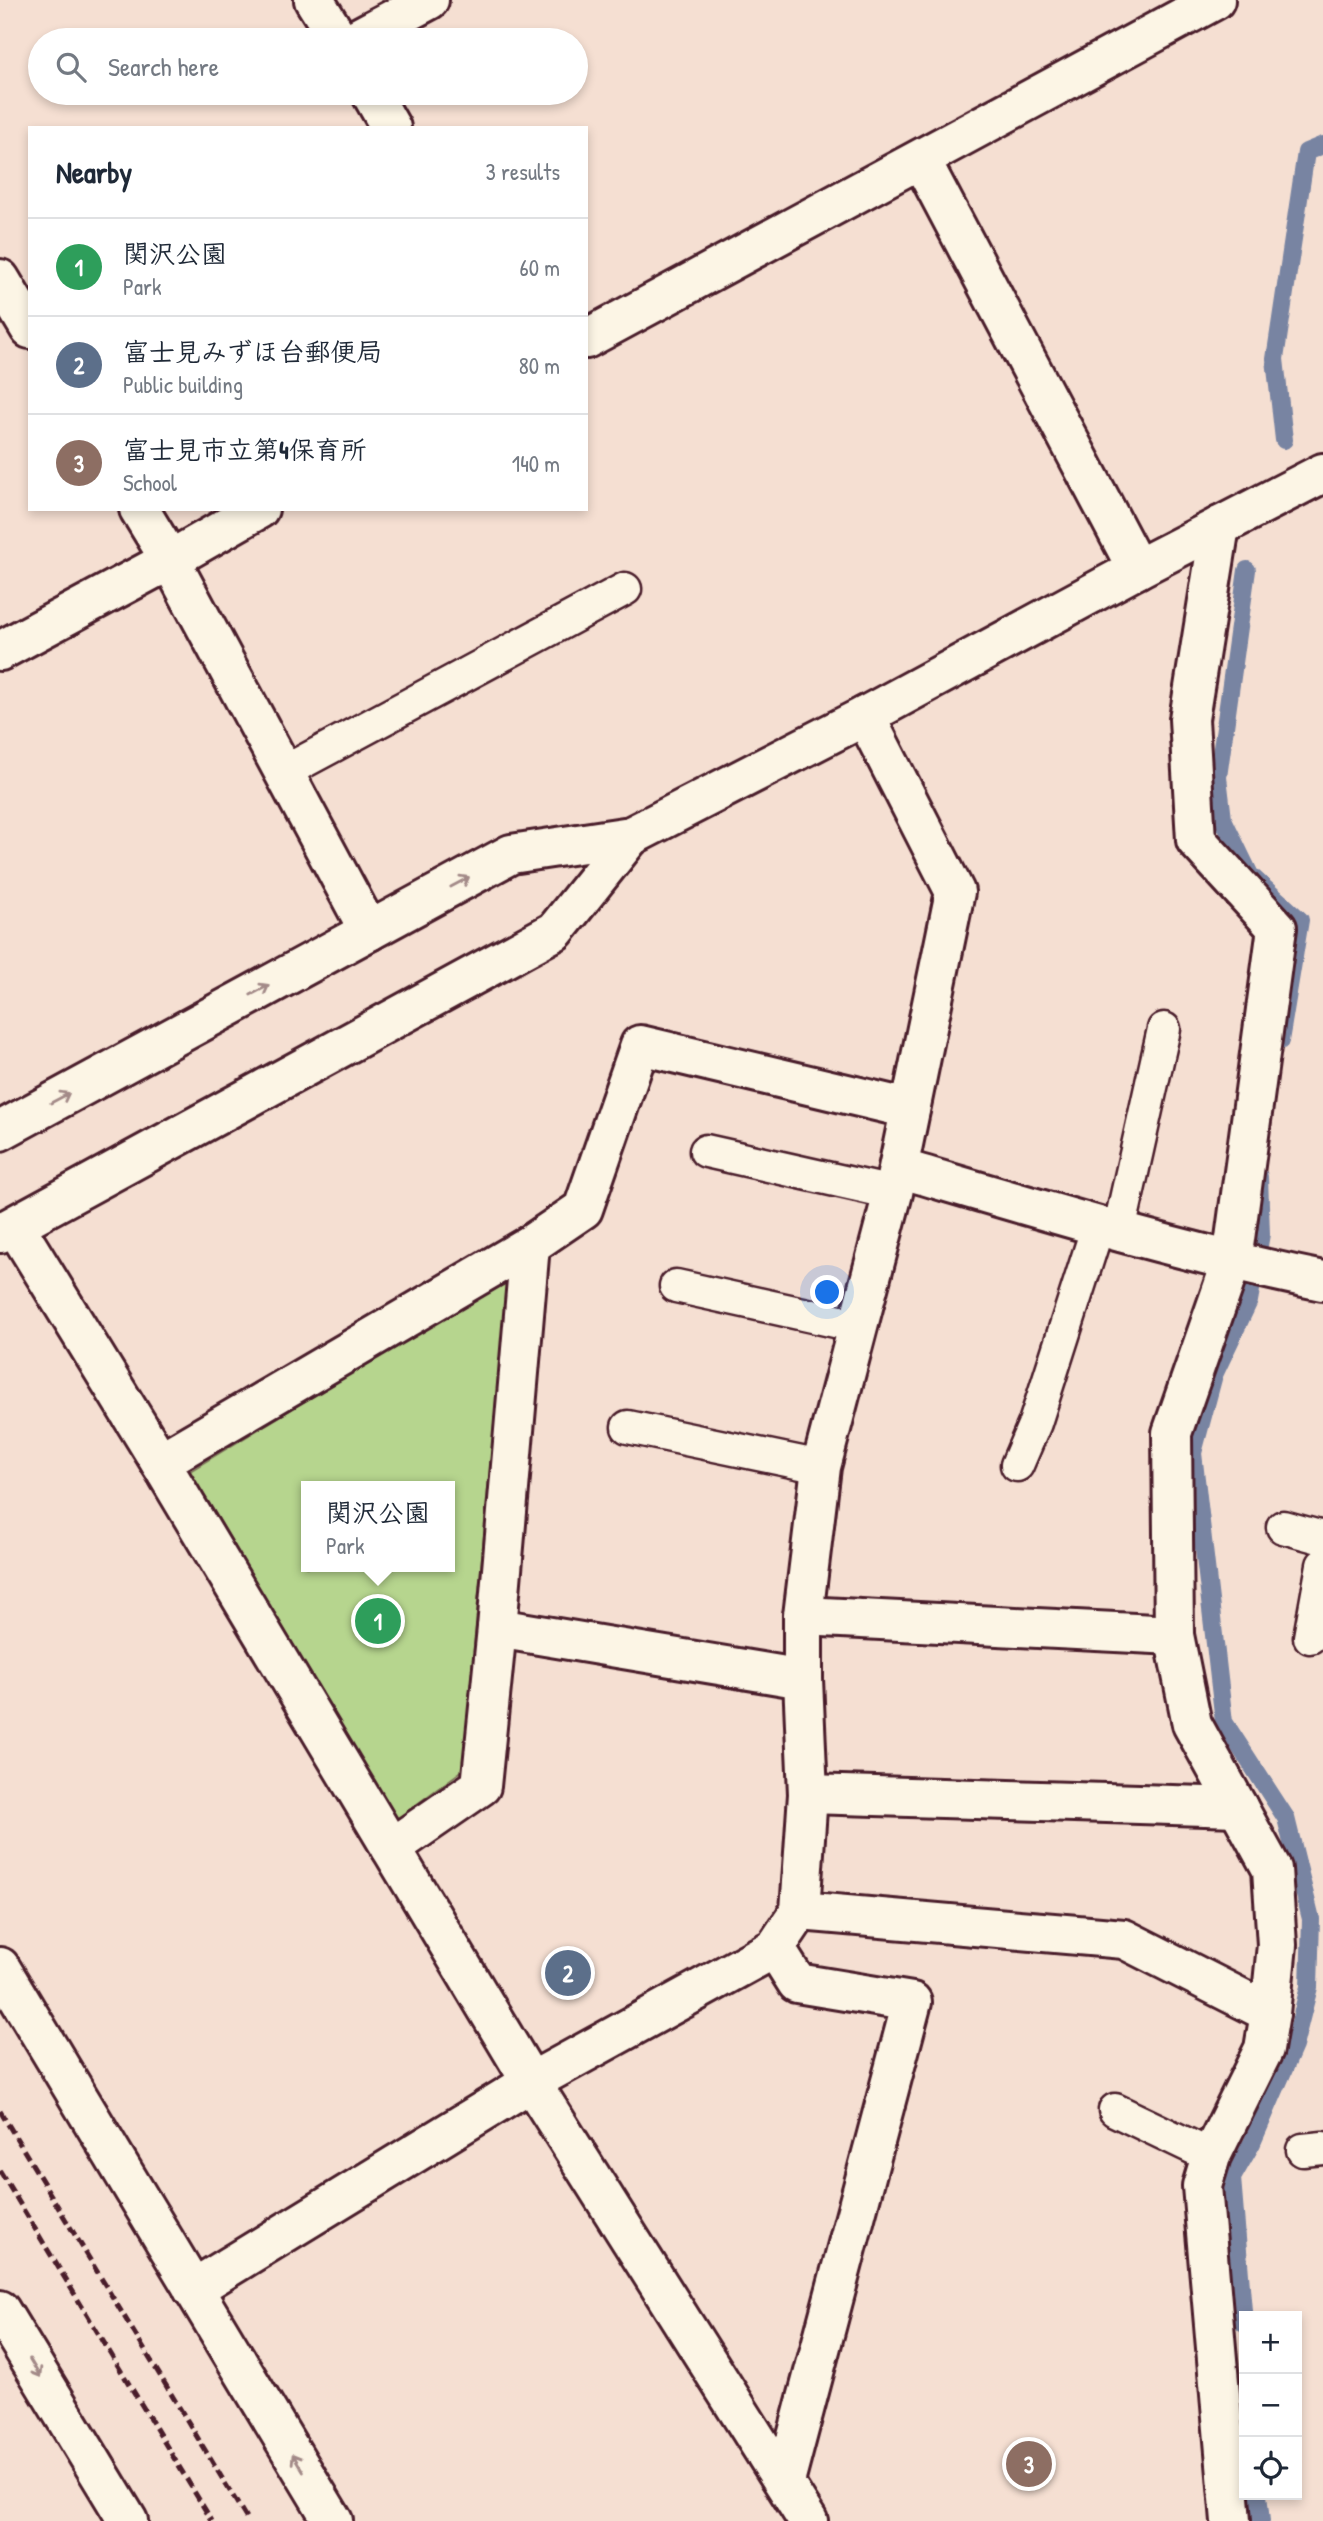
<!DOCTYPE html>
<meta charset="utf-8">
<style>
body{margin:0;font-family:"Patrick Hand","Klee One",sans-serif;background:#f2f2f3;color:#1f2937}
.controls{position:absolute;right:21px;bottom:21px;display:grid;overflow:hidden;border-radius:0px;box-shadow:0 4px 10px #0003}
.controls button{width:63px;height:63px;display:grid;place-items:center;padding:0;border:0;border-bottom:2px solid #e0e1e3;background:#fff;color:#1f2937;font:35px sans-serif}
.you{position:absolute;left:828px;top:1293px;width:24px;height:24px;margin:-18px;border:5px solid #fff;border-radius:50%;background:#1a73e8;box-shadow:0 0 0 10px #1a73e833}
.badge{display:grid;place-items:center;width:46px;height:46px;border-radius:50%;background:#1f6fb2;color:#fff;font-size:23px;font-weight:700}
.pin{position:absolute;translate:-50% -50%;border:4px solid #fff;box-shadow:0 2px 7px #0006}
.popup{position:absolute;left:301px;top:1481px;width:154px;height:91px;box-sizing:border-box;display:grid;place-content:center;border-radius:0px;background:#fff;filter:drop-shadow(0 2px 5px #0005);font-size:23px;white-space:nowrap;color:#747a83}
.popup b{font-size:26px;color:#1f2937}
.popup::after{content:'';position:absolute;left:50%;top:100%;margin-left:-14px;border:14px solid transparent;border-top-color:#fff}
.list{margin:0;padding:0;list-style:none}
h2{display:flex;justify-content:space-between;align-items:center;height:91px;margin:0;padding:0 28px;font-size:30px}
h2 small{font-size:23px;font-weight:400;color:#747a83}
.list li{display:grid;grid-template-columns:46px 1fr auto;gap:21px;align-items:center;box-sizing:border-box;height:98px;padding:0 28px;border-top:2px solid #e0e1e3}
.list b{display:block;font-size:26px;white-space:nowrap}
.list p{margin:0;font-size:23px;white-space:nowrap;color:#747a83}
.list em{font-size:23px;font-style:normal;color:#747a83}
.icon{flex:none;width:38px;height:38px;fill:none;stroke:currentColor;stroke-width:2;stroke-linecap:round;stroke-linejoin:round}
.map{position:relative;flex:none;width:1323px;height:2521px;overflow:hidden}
.search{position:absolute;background:#fff;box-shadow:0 4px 10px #0003;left:28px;top:28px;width:560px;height:77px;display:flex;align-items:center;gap:18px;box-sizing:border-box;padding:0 24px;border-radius:38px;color:#747a83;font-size:26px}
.panel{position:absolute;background:#fff;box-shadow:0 4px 10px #0003;left:28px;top:126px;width:560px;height:385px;border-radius:0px}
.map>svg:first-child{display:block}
.green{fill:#b6d58e;stroke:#807a5c;stroke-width:2;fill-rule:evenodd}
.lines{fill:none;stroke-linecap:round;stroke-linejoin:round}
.stream{stroke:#7884a2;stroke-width:18}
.lane-casing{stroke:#4a1f2b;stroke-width:37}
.street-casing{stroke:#4a1f2b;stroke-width:44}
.lane{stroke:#fcf5e5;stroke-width:32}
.street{stroke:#fcf5e5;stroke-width:38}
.rail{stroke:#4a1f2b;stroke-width:5;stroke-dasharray:10 5;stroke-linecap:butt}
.oneway{stroke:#a38a88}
</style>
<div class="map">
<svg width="1323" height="2521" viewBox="0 0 1323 2521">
<rect width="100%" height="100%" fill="#f5dfd2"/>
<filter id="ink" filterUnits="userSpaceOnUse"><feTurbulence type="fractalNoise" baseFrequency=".0143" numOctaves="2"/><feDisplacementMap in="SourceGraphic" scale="14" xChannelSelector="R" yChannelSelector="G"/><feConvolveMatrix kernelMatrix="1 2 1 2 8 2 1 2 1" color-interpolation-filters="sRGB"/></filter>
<g filter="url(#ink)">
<path class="green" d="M507,1278L463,1770L397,1819L190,1471ZM306,1486H450V1567H306Z"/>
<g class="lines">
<g class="stream">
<polyline points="1284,440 1275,359 1306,152 1323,145"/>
<polyline points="1247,570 1218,777 1223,819 1250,875 1300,920 1280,1041"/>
<polyline points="1244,2323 1232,2178 1252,2143 1294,2046 1309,1987 1311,1919 1286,1818 1224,1722 1193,1453 1214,1375 1249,1301 1261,1234 1259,1176"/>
<polyline points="1258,2495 1261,2521"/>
</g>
<g class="lane-casing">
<g id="lane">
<polyline points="284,772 625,589"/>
<polyline points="706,1151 893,1193"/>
<polyline points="1119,1231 1164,1029"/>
<polyline points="676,1286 858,1326"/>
<polyline points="628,1427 821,1467"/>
<polyline points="1017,1465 1035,1423 1098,1226"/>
<polyline points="1283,1527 1323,1538"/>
<polyline points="1310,1637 1323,1565"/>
<polyline points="1115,2110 1211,2156"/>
<polyline points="1303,2150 1323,2148"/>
</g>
</g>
<g class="street-casing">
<g id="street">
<polyline points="314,0 339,40"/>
<polyline points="354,40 429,0"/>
<polyline points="371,93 391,128"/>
<polyline points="921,160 1137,569"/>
<polyline points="0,279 30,329"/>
<polyline points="586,339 1215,0"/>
<polyline points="139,509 170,560 369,931"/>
<polyline points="1220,526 1189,719 1196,840 1277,928 1232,1261 1172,1433 1174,1635 1192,1724 1272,1869 1277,1945 1270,2013 1264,2049 1211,2156 1202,2186 1231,2521"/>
<polyline points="0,651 170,560 259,509"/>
<polyline points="0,1131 511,854 631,836 865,716 1137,569 1323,473"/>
<path d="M899,1168C1039,1209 1179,1252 1323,1281"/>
<polyline points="15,1226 160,1462 531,2082 808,2521"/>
<polyline points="0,1233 555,931 631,836"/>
<polyline points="160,1462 530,1245 583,1209 640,1045 910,1109"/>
<polyline points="803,1616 1174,1635"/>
<polyline points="497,1628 803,1679"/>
<polyline points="808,1794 1238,1807"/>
<polyline points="391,1848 481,1786 497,1628 530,1245"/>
<polyline points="800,1911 1124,1939 1270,2013"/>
<polyline points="775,1948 797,1983 912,2002 785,2482"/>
<polyline points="0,1967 333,2521"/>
<polyline points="193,2289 531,2082 775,1948 800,1911 808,1794 803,1679 803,1616 821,1467 893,1193 955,892 865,716"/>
<polyline points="0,2310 128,2521"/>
</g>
</g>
<use href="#lane" class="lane"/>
<use href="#street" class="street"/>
<g class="rail">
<polyline points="0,2111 248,2521"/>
<polyline points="0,2171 212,2521"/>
</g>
</g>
<defs><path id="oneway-shaft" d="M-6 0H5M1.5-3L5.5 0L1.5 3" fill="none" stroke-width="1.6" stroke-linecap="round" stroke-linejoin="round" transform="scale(1.75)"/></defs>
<g class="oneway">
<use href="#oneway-shaft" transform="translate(460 882) rotate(-28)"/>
<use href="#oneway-shaft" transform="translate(260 990) rotate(-28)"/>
<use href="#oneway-shaft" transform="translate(60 1098) rotate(-28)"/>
<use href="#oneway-shaft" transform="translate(35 2368) rotate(59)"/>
<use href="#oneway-shaft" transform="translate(298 2463) rotate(-121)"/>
</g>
</g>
</svg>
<div class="controls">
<button>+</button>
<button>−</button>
<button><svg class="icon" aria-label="locate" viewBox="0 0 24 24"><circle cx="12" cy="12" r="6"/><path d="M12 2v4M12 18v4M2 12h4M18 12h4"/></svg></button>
</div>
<div class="you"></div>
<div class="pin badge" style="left:378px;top:1621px;background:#2e9e5b">1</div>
<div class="popup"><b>関沢公園</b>Park</div>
<div class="pin badge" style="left:568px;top:1973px;background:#5c6f8a">2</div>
<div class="pin badge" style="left:1029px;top:2464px;background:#8d6e63">3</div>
<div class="search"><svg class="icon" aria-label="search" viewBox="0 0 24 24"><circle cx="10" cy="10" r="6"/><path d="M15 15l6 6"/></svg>Search here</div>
<section class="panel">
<h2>Nearby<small>3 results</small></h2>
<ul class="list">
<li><span class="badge" style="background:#2e9e5b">1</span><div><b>関沢公園</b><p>Park</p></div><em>60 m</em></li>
<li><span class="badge" style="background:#5c6f8a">2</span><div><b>富士見みずほ台郵便局</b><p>Public building</p></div><em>80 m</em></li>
<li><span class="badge" style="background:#8d6e63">3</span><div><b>富士見市立第4保育所</b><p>School</p></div><em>140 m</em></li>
</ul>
</section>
</div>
